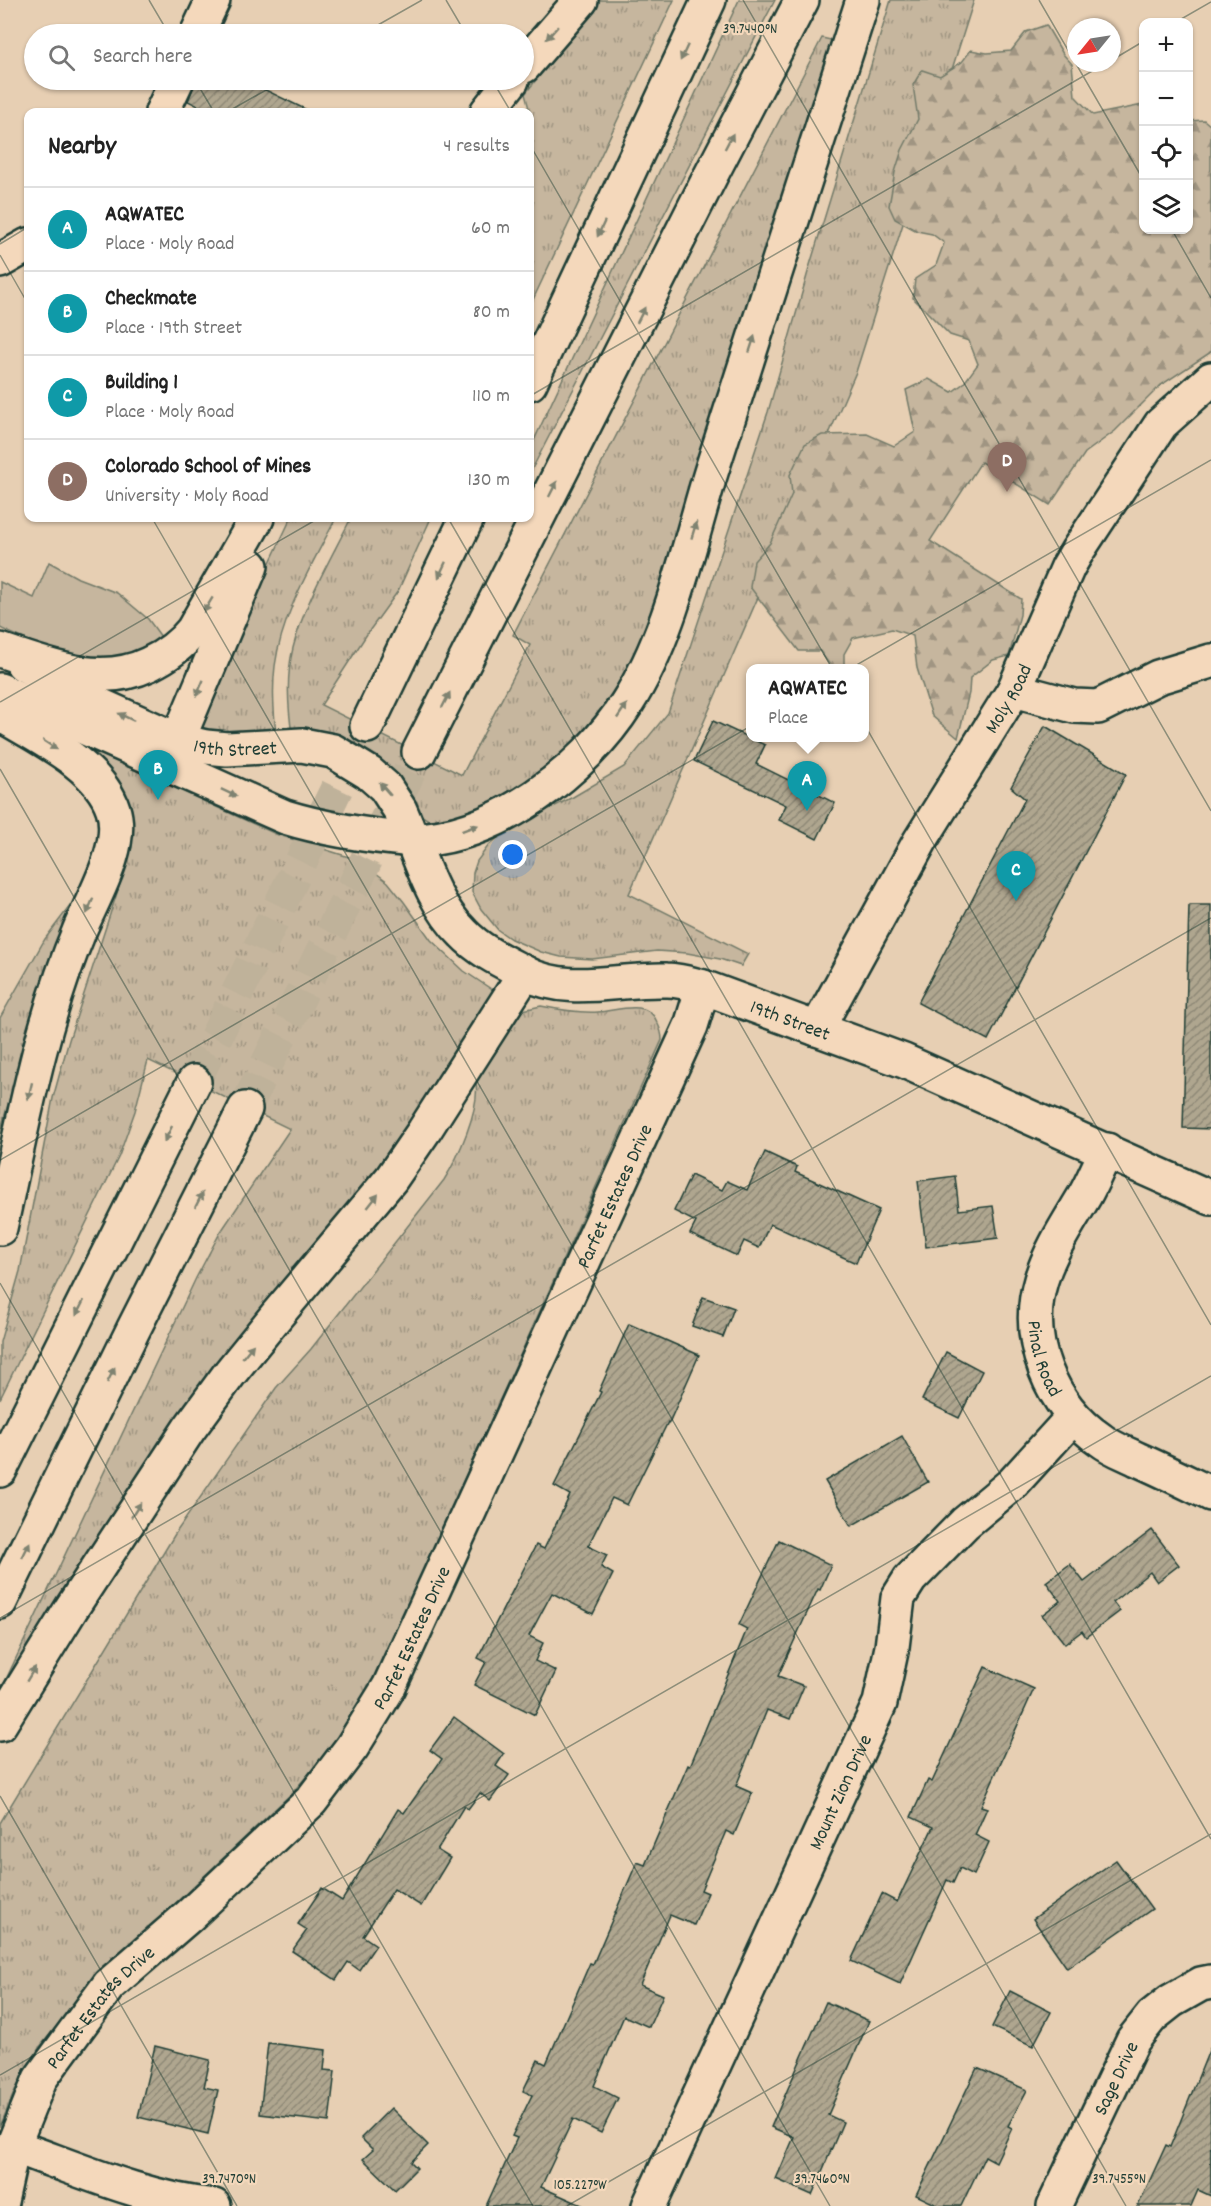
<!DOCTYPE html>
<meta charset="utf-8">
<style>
body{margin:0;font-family:Dekko,sans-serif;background:#f2f2f2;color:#222}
.controls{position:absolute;right:18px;top:18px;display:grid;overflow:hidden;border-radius:12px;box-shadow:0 2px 4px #0004}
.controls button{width:54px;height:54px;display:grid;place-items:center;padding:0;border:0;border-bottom:2px solid #e0e0e0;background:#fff;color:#222;font:30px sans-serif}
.compass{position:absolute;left:1067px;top:18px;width:54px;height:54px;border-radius:50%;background:#fff;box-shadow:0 2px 4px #0004;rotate:240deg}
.you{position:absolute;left:513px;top:855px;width:21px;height:21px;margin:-15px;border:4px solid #fff;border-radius:50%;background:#1a73e8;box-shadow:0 0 0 9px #1a73e833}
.badge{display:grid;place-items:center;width:39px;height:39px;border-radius:50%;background:#0f766e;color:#fff;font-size:20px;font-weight:700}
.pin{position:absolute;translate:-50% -50px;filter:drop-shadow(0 2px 3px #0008)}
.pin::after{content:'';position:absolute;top:32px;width:21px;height:18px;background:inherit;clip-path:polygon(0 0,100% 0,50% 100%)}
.popup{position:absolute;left:746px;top:664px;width:123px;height:78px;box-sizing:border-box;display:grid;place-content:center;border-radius:12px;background:#fff;filter:drop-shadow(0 2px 4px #0005);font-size:20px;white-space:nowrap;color:#767676}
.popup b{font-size:22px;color:#222}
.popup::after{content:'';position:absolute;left:50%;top:100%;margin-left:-12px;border:12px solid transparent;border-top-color:#fff}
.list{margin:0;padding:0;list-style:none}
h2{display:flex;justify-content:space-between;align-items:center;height:78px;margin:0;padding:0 24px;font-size:26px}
h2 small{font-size:20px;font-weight:400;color:#767676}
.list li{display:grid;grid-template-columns:39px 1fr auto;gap:18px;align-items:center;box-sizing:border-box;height:84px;padding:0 24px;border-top:2px solid #e0e0e0}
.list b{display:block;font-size:22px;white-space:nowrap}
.list p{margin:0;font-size:20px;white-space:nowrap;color:#767676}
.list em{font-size:20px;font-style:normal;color:#767676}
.icon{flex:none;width:33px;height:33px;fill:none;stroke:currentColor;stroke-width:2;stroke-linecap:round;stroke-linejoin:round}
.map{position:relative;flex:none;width:1211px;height:2206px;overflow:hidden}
.search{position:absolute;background:#fff;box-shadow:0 2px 4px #0004;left:24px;top:24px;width:510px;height:66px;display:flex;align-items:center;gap:15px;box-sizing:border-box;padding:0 21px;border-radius:33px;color:#767676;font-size:22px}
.panel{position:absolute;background:#fff;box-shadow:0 2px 4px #0004;left:24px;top:108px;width:510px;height:414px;border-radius:12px}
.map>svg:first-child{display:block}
.grass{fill:url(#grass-tufts);stroke:#727a69;stroke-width:1.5}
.forest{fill:url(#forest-firs);stroke:#727a69;stroke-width:1.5}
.garden{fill:#c6b69e;stroke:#727a69;stroke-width:1.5}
.building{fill:url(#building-hatch);stroke:#1f3d34;stroke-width:1.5}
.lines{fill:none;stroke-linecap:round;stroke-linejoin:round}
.highway-tunnel{stroke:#bfb29a;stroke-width:33;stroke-dasharray:33 16;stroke-linecap:butt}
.minor-casing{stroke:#1f3d34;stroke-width:38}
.major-casing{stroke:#1f3d34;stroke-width:38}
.highway-casing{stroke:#1f3d34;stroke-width:38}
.minor{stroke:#f4d8bb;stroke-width:33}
.major{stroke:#f4d8bb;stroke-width:33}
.highway{stroke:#f4d8bb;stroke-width:33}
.oneway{fill:#7f8371}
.ticks{fill:none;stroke:#1f3d34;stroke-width:1.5;stroke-opacity:0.45}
.labels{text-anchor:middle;stroke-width:4.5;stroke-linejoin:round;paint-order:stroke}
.street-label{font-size:20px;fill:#1f3d34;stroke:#f4d8bb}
.ticks-label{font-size:15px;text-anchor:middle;fill:#1f3d34;stroke:#f4d8bb;stroke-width:4.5;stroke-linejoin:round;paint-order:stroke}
</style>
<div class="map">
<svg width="1211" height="2206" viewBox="0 0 1211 2206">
<defs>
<pattern id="grass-tufts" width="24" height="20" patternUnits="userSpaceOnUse" patternTransform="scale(1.5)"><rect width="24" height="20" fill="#c6b69e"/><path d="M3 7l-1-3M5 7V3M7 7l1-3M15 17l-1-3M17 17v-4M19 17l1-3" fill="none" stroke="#a09582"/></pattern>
<pattern id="forest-firs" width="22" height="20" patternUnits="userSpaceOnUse" patternTransform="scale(1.5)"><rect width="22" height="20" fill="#c6b69e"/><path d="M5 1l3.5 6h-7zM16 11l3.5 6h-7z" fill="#a09582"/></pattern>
<pattern id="building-hatch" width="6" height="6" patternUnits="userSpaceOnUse" patternTransform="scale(1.5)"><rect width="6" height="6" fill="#afa68f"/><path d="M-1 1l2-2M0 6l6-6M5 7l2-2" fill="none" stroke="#8e8876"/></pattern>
</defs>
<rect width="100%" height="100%" fill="#e7cfb3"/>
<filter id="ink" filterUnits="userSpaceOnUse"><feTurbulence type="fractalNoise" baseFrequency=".0167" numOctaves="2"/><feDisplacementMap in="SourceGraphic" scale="12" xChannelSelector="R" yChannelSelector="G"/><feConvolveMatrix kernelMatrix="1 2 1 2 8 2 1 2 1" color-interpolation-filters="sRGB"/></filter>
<g filter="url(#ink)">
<g class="grass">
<polygon points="598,0 674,0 530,306 530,177 533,151 530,112 525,94"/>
<polygon points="739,0 775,0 530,473 530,449"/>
<polygon points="891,0 974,0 856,372 629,894 748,954 741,966 720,959 687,953 657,951 592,959 561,957 541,952 511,939 498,930 481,909 472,892 473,873 477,861 489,845 509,829 573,797 624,767 668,713 768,412 810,265"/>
<path d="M822,38L835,41L671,562L639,650L612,707L558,766L484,809L430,821L422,816L408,796L292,735C288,706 286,677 293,648C304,604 331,558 351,518H431L398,591L367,634L321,705L462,775L530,645L513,635Z"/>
<path d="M291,518H336C312,565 282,613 275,666C272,689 274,712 276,735L211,736L197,727L246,613Z"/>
<polygon points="69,740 276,834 352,858 372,870 388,882 404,902 431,940 464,971 494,991 444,1076 0,1704 0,1692 196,1278 220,1233 290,1129 148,1060 135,1111 119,1156 0,1399 0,1342 20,1271 53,1098 69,1040 132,847 130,810 119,782 104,765"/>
<polygon points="89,881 42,986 0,1132 0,1018 45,939"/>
<path d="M541,1006C560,1010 579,1013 598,1012C617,1011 648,998 657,1022C660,1028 662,1033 662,1040L367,1695L331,1748L292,1793L91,1983L39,2048L15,2090L0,2127V1823L175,1534L276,1388L311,1349L444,1180C458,1158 480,1109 476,1083L515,1016L523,1010Z"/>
</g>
<polygon class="forest" points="1046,25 1063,54 1072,64 1075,96 1093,115 1143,105 1144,230 1188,230 1189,121 1204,120 1211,126 1211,352 1161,385 1115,431 1085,453 1050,505 981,462 930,541 1021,599 1020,615 1009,656 993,660 970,678 969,693 958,738 932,716 917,668 913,636 892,629 853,638 844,654 844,668 832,668 820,651 799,651 750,587 754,561 770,543 792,494 790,475 805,444 822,435 867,434 894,446 915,432 906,390 929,379 952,392 964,383 978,364 969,341 950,335 913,298 915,279 936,265 944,243 932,234 917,231 895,219 889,206 895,172 902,150 918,119 913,85 922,70 940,76 962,62 971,50 987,53 1011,51 1026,32"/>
<path class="garden" d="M49,562L78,578L117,593L148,619L164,641C152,646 124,660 112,660C73,662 35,644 0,628V582L34,598Z"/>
<g class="building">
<polygon points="196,80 245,80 311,112 210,112 188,101"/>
<polygon points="713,721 765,745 756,764 835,803 817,839 779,820 786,805 694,761"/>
<polygon points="1045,726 1126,774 988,1040 918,1003 1025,799 1011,787"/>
<polygon points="1189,905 1211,905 1211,1129 1183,1128"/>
<polygon points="765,1152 797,1167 795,1172 879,1210 856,1263 770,1224 759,1248 744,1241 737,1256 690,1234 696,1222 674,1211 691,1175 722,1190 727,1181 747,1190"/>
<polygon points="955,1176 959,1210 993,1206 998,1238 926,1247 918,1181"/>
<polygon points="703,1297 734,1308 723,1337 692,1326"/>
<polygon points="629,1324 699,1355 669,1423 668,1422 627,1505 612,1498 588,1546 607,1555 601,1567 613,1574 593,1614 552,1593 529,1636 543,1643 535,1661 556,1671 535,1715 474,1685 486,1662 478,1658 536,1545 544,1549 570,1495 554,1486 601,1392 599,1391"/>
<polygon points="946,1352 982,1371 959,1418 922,1400"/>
<polygon points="902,1436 928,1482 851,1526 825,1481"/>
<polygon points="1152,1530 1179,1565 1157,1582 1150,1572 1113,1602 1120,1611 1086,1637 1082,1631 1065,1644 1042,1615 1060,1601 1046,1582 1070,1564 1084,1582"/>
<polygon points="779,1540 831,1565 820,1590 818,1589 778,1676 804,1686 790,1719 767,1710 736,1786 752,1793 734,1835 726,1831 701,1890 708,1893 694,1925 670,1915 640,1985 663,1995 649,2027 624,2016 594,2086 618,2098 601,2133 573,2119 541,2187 584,2206 486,2206 517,2138 512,2136 532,2095 523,2091 538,2060 546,2064 590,1963 593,1964 637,1862 645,1865 688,1765 690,1766 747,1629 739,1625"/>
<polygon points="985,1667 1034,1689 981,1806 987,1808 975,1835 989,1842 974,1875 960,1868 953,1883 947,1880 900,1984 851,1961 882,1894 897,1902 933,1827 911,1817 928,1780 932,1782"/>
<polygon points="454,1717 504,1754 496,1766 509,1775 490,1801 480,1793 468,1809 464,1806 437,1850 450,1858 421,1906 394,1889 363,1936 376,1945 359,1970 348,1962 336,1980 292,1951 307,1930 298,1924 322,1888 342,1901 398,1809 404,1813 442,1759 430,1750"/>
<polygon points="1116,1860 1152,1909 1067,1968 1033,1919"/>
<polygon points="1010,1991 1051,2012 1033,2046 992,2027"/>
<polygon points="826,2002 869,2021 828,2115 843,2122 812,2195 776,2179 794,2137 771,2127"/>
<polygon points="268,2043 326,2050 324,2070 335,2071 329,2122 260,2114"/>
<polygon points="155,2046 210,2060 204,2087 218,2090 208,2134 138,2117"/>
<polygon points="1210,2048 1211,2196 1198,2190 1191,2206 1138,2206 1166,2145 1170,2147"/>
<polygon points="977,2068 1027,2090 1008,2126 1012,2128 996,2162 985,2156 961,2206 939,2206 916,2195"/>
<polygon points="391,2108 428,2145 411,2162 417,2168 395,2190 363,2159 373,2150 361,2138"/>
</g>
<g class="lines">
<g class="highway-tunnel">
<polyline points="194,1082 367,726"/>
<polyline points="245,1109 419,752"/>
</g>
<g class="minor-casing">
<g id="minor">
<polyline points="197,34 213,0"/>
<polyline points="162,112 177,80"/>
<polyline points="0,261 28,245"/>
<polyline points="1014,690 1074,706 1098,707 1158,677 1211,661"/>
<path id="s1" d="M525,973C569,996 620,978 667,980C679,980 692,984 703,987L904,1061L1211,1198"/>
<path id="s2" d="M817,1029L920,841L1014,690L1068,567L1078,550L1161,424L1211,379"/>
<path id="s3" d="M1107,1150C1099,1165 1093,1181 1085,1195C1069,1222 1050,1250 1041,1280C1023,1340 1051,1406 1101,1440C1111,1448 1125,1453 1137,1459C1162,1470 1186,1482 1211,1494"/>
<path d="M13,2146C78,2169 145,2199 214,2206"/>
<path id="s4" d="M0,2206L13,2146L40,2079L109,1985L190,1915L311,1801L352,1747L389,1687L691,1026L703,987"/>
<path id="s5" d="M649,2206L880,1703L892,1647L898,1598L910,1579L965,1523L1013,1483L1073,1417"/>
<path id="s6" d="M1054,2206L1133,2040L1152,2016L1171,2001L1201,1984L1211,1982"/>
</g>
</g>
<g class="major-casing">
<g id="major">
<path id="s7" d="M23,664L91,701L180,741L206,747L227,749L302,745L333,751L369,773L385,787L400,810C419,852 430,901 463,933C480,951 504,962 525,973"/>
<path d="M0,690L285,817C327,830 370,836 413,840"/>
</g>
</g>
<g class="highway-casing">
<g id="highway">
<polyline points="524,66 581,0"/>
<polyline points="487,112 512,80"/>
<polyline points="530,383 709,0"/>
<path d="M0,650C49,666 99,688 149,664C166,656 181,645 193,630L257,518"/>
<path d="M0,714C37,737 99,765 113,809C125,845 94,896 80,929C40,1024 22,1128 0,1228"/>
<polyline points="367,726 467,518"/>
<polyline points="419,752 711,175 802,0"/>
<path d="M183,771C176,754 180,740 185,723L251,566"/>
<path d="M413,840C496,838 584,771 627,703C672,633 688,545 713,466C763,311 813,155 863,0"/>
<polyline points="0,1470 194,1082"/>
<polyline points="0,1602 133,1330 245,1109"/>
<polyline points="0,1724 71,1609 189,1429 230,1373 277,1315 391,1179 424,1131 525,973"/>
</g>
</g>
<use href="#minor" class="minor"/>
<use href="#major" class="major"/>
<use href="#highway" class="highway"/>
</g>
<defs><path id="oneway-solid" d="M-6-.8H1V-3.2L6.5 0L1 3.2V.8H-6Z" transform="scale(1.5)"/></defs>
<g class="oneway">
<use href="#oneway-solid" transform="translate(552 33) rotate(132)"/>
<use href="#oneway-solid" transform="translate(684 53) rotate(115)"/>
<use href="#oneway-solid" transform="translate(729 141) rotate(-62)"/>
<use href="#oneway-solid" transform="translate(601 229) rotate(115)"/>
<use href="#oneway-solid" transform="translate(641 315) rotate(-63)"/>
<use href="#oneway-solid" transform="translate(752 344) rotate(-72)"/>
<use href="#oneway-solid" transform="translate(553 489) rotate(-63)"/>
<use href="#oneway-solid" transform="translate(694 530) rotate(-73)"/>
<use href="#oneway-solid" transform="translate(442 570) rotate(115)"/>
<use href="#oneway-solid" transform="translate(208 605) rotate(121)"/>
<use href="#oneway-solid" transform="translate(200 688) rotate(113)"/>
<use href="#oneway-solid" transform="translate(446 700) rotate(-63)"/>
<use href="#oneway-solid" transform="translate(622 711) rotate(-56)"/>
<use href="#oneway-solid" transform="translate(126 717) rotate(-154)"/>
<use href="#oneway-solid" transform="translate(50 745) rotate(33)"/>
<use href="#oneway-solid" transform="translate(385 789) rotate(-131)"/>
<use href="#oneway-solid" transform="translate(229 793) rotate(25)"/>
<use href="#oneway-solid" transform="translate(470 828) rotate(-20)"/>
<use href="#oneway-solid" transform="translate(90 906) rotate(113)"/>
<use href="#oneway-solid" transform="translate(30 1091) rotate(103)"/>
<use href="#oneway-solid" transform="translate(168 1134) rotate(117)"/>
<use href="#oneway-solid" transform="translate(199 1200) rotate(-63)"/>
<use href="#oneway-solid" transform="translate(373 1201) rotate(-52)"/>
<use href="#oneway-solid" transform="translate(80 1308) rotate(117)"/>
<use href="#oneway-solid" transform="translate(248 1351) rotate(-51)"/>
<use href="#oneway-solid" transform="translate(111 1375) rotate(-64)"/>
<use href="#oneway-solid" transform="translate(136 1510) rotate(-57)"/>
<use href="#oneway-solid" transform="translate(26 1550) rotate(-64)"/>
<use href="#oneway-solid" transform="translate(31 1674) rotate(-59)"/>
</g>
</g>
<path class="ticks" d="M149,0L169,34M446,0L466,34M743,0L1211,811M1039,0L1144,181M1176,22L1211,2M362,34L422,0M1112,60L1144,41M195,80L214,112M492,80L511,112M227,112L284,80M530,145L1211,1325M1172,230L1211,298M0,244L28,227M0,255L28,304M530,396L1106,63M152,518L1126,2206M448,518L1211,1839M0,702L319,518M0,769L830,2206M0,1160L1211,460M0,1283L533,2206M0,1618L1211,918M0,1796L237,2206M0,2075L1211,1376M567,2206L1211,1834"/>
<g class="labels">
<g class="street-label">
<text dy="7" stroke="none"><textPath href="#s2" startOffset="382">Moly Road</textPath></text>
<text dy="7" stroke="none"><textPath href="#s7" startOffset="231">19th Street</textPath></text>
<text dy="7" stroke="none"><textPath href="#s1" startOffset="274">19th Street</textPath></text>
<text dy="7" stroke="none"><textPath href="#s4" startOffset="1202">Parfet Estates Drive</textPath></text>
<text dy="7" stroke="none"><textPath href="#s3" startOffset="226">Pinal Road</textPath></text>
<text dy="7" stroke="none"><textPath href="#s4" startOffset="716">Parfet Estates Drive</textPath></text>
<text dy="7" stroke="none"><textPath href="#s5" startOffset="456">Mount Zion Drive</textPath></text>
<text dy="7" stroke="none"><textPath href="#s4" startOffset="228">Parfet Estates Drive</textPath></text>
<text dy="7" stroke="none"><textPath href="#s6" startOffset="142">Sage Drive</textPath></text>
</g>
</g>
<g class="ticks-label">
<text x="750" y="33">39.7440°N</text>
<text x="229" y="2183">39.7470°N</text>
<text x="822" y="2183">39.7460°N</text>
<text x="1119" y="2183">39.7455°N</text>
<text x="580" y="2189">105.227°W</text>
</g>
</svg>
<div class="controls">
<button>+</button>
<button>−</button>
<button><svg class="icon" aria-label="locate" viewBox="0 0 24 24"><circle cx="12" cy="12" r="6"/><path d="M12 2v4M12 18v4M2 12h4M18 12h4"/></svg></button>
<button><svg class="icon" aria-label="layers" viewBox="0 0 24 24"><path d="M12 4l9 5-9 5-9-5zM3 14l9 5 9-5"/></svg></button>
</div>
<svg class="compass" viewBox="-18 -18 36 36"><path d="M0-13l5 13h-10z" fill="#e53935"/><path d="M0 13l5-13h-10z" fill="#767676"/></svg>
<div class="you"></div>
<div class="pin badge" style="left:807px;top:811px;background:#0f9aa8">A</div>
<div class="popup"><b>AQWATEC</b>Place</div>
<div class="pin badge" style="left:158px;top:800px;background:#0f9aa8">B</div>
<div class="pin badge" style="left:1016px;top:901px;background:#0f9aa8">C</div>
<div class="pin badge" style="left:1007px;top:492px;background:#8d6e63">D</div>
<div class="search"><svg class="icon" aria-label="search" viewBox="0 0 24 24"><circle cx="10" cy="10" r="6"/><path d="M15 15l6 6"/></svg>Search here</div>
<section class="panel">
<h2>Nearby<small>4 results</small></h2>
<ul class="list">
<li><span class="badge" style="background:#0f9aa8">A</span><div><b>AQWATEC</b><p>Place · Moly Road</p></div><em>60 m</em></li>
<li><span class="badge" style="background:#0f9aa8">B</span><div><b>Checkmate</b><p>Place · 19th Street</p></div><em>80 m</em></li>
<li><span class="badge" style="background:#0f9aa8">C</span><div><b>Building 1</b><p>Place · Moly Road</p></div><em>110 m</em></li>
<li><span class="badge" style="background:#8d6e63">D</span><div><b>Colorado School of Mines</b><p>University · Moly Road</p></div><em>130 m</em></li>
</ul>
</section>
</div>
